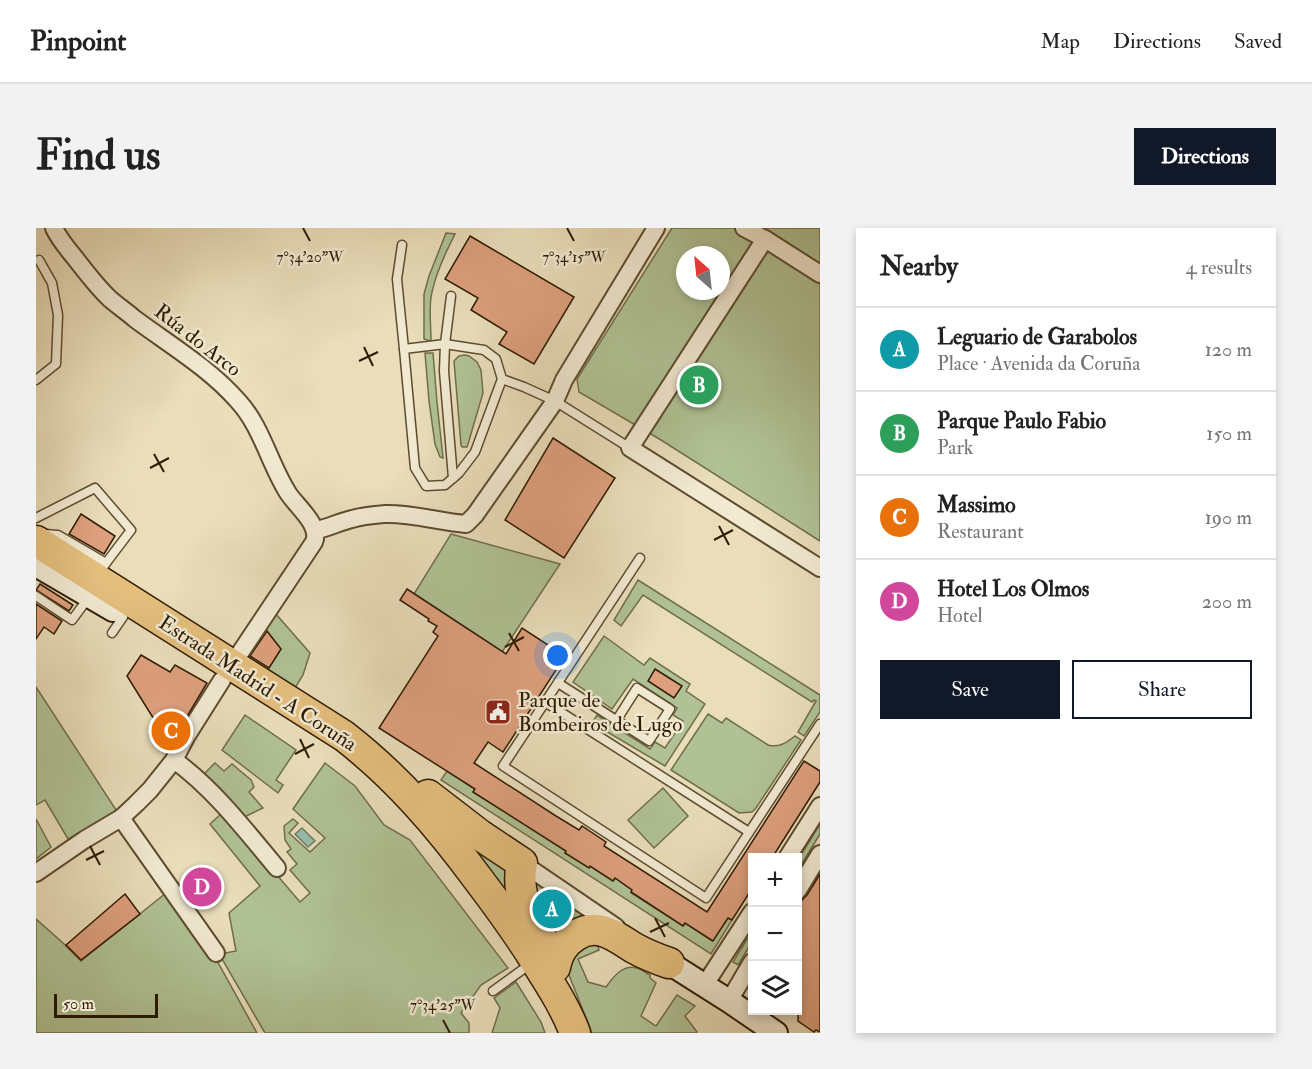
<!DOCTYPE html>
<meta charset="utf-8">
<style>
body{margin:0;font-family:"IM FELL Double Pica",serif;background:#f2f2f2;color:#222}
.controls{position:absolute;right:18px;bottom:18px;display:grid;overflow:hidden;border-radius:0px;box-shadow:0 3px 9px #0003}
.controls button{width:54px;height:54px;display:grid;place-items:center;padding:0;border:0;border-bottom:2px solid #e0e0e0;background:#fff;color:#222;font:30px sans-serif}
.compass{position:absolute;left:640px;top:18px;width:54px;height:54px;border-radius:50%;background:#fff;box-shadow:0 3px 9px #0003;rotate:333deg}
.scale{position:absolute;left:18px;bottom:15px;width:104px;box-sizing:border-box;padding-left:6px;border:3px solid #2f1b00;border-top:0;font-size:16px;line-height:21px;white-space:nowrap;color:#2f1b00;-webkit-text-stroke:4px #f1e9d2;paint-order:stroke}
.you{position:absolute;left:522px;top:428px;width:21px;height:21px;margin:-15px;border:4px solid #fff;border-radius:50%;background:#1a73e8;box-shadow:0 0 0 9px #1a73e833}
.badge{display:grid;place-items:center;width:39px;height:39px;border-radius:50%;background:#111827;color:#fff;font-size:20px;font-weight:700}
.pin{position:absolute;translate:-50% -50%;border:3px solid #fff;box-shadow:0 2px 6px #0006}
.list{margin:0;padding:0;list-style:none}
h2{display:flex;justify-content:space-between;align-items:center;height:78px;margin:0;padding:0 24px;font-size:26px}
h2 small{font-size:20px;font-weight:400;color:#767676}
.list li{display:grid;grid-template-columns:39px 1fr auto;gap:18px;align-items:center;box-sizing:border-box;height:84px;padding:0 24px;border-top:2px solid #e0e0e0}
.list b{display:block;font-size:22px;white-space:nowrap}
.list p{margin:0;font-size:20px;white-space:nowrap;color:#767676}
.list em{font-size:20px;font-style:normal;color:#767676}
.actions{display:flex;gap:12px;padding:18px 24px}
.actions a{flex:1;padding:14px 0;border:2px solid #111827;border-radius:0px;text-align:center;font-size:21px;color:#111827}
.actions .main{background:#111827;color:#fff}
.icon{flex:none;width:33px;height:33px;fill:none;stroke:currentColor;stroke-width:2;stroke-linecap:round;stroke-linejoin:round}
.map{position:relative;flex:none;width:784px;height:805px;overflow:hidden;border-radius:0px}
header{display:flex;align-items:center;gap:36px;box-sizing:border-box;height:84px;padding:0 30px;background:#fff;border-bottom:2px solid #e0e0e0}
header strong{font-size:28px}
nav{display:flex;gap:33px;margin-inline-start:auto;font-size:21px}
.intro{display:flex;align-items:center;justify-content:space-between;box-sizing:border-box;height:144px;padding:0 36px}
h1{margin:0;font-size:42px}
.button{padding:15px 27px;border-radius:0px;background:#111827;color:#fff;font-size:21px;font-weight:700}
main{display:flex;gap:36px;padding:0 36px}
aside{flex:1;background:#fff;border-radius:0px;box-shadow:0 3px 9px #0003}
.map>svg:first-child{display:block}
.green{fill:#b0c295;stroke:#706e4a;stroke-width:1.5;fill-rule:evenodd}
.water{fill:#98bdab;stroke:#6e7c67;stroke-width:1.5}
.building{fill:#dd9f7d;stroke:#2f1b00;stroke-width:1.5}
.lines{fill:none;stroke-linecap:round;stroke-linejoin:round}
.lane-casing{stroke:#5e4c2e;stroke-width:11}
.street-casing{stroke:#5e4c2e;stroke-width:20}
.secondary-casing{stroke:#2f1b00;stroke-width:26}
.highway-casing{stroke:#2f1b00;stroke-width:33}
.lane{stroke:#f1e9d2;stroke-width:8}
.street{stroke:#f1e9d2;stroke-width:16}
.secondary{stroke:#f1e9d2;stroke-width:22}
.highway{stroke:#e4be7d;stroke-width:30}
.ticks{fill:none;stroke:#2f1b00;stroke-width:2}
.labels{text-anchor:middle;stroke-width:5;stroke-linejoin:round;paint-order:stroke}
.street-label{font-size:21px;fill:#2f1b00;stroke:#f1e9d2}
.poi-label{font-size:21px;fill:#2f1b00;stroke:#f1e9d2;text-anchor:start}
.ticks-label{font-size:15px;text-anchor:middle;fill:#2f1b00;stroke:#f1e9d2;stroke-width:5;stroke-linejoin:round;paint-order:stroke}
</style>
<header>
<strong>Pinpoint</strong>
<nav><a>Map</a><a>Directions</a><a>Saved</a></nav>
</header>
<div class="intro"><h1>Find us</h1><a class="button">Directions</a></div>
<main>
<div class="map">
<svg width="784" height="805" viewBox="0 0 784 805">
<rect width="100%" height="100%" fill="#e9ddba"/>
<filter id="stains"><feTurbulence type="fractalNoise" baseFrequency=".00333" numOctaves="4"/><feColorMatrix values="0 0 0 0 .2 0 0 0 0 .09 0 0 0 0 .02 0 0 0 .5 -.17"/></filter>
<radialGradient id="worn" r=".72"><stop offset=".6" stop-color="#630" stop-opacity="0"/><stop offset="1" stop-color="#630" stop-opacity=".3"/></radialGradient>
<g class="green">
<path d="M636,0H784V313L625,212L543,164L541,151ZM649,27H685V63H649Z"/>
<path d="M410,5L419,6C409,26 399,47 395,69C393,83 395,98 395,113L388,111V66L393,48Z"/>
<polygon points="389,125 397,125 401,174 407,230 404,229 399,216 393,173"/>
<polygon points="429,127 433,128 441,134 445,142 447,165 432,216 431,219 426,219 425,217 418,133 423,128"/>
<polygon points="415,306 524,336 466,424 378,366"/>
<polygon points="602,352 784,467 784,484 768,508 762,504 780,473 778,472 776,474 607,367 585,398 578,392"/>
<polygon points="239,385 274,425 267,447 256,465 228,447 245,421 229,401"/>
<polygon points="568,408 608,437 614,430 654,456 650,463 669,476 629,538 556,495 561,487 614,521 619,514 629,520 647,493 637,487 641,480 597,451 576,481 537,454"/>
<polygon points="0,459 82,585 32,611 9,572 0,577"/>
<path d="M672,486L686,495L690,490L732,517C743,520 750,515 759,508L765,512L720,580L716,584L703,585L635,542Z"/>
<polygon points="209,487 260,522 240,552 247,557 242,565 186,522"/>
<polygon points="179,535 188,543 196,536 215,552 218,559 213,564 227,580 206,590 165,549"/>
<polygon points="289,535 319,558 348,597 374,612 472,740 445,757 425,785 433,795 433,805 229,805 186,731 184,726 200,723 193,685 224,658 174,596 187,584 264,674 274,665 254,642 261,636 251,624 255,621 249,612 248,598 257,591 262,595 253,605 274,624 289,610 257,581"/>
<polygon points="411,543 439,561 437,564 530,623 529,625 553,640 554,638 577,653 579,650 596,662 595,665 647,698 649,695 676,713 692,690 696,692 675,726 405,552"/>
<polygon points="627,560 652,588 618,620 592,592"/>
<polygon points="0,591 15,619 0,631"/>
<polygon points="784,596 784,606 762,642 762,632"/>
<polygon points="419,598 473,635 484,689"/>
<polygon points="498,651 552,689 517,717 494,655"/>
<polygon points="130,665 180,731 221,805 0,805 0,691 27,715 45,733"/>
<polygon points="716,703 716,714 702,737 697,734"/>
<path d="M560,710L563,722L542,731L552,754L570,759C577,749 587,736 601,740C605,741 610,745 614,747V750L620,755L605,788L620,798L641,767L659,778L649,788L661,804L660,805H556L533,747V733L539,720Z"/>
<polygon points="480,754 505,794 509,805 456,805 464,780 458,770"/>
</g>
<polygon class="water" points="266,600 279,613 272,619 259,606"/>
<g class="building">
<polygon points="434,8 538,69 498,136 463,116 471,104 435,82 442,70 409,51"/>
<polygon points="517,210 579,250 528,330 469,292"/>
<polygon points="45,286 79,308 68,326 33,306"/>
<polygon points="4,356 37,377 33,383 0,362"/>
<polygon points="371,361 470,426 486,400 529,428 467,524 452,514 438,535 520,588 543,602 546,598 570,614 568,618 671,684 768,533 784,543 784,554 736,630 717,630 717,659 696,692 692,690 677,713 649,695 647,698 595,664 596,662 579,650 577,653 554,638 553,640 529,625 530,623 437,564 439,561 343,500 402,408 397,404 401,398 392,393 393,391 364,372"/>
<polygon points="0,376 26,393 18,406 8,399 0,411"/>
<polygon points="231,403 245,421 233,440 214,428"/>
<polygon points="105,427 134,444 139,437 171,455 134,517 91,448"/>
<polygon points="619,441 646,458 638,470 612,453"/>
<polygon points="784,646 784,804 780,802 778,804 762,793 762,679 766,672 771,667"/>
<polygon points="89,666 104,686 45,732 30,717"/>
</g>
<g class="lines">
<g class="lane-casing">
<g id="lane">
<polyline points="366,17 361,51 368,121"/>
<polyline points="415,68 409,116 408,143 417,250"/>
<polyline points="466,151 439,224 423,245 409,257 390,258 379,240 368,121 409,116 448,122 460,131 466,151 488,159 519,173 594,220"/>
<polyline points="0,152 20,136 22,87 16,55 3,32"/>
<polyline points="0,290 59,260 95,302 70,335"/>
<polyline points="9,306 22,307 70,335 68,338"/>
<polyline points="604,330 467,538 670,670 784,496"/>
<polyline points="0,368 36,392 53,369"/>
<polyline points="76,405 87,389"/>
<polyline points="522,455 613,513 634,481 601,460 580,493"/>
<polyline points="509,474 713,604"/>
<polyline points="457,763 486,742"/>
</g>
</g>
<g class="street-casing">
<g id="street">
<path d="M18,0C23,11 31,20 39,30C50,44 61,59 74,71C82,78 91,84 99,91C134,117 173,140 202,173C226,199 233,235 252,265C261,279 285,297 278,314L196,437"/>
<polyline points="708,0 729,11 784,46"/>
<polyline points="729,11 594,220 784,340"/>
<path d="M280,302C292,300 303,294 316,291C326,288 338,287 349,286C376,285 403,294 430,296L439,287L519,173L528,152L620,0"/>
<path d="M138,532C178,561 209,602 241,640"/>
<polyline points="85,590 180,725"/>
<polyline points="751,630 784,578"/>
<polyline points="486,635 580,699"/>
<polyline points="0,645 48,612 85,590 100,576 114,562 138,532 150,509 186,452"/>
<polyline points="762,662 784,626"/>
<polyline points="668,758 716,684"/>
<polyline points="693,773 716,734"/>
</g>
</g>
<g class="secondary-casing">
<g id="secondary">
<polyline points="0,337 77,382"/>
<polyline points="633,735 693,773 740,805"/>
</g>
</g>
<g class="highway-casing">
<g id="highway">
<path d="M0,313L308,508C361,549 403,598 442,651C461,676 480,702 497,729C512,753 529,778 539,805"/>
<path d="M392,567L444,607L486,635C479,668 494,688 509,717"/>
<path d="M519,739C522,725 527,716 539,708C561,693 579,708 598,720C609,726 621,731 633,735"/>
</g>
</g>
<use href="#lane" class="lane"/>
<use href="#street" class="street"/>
<use href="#secondary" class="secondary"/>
<use href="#highway" class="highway"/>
</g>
<path class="ticks" d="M267,0L274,13M531,0L538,13M328,119L337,138M323,133L342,124M118,226L128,244M114,240L133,230M683,298L693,317M678,312L697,302M473,405L483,423M469,419L488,409M264,511L273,530M259,526L278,516M54,618L64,637M50,632L68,623M619,690L629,709M614,704L633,695M407,792L414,805"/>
<defs>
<g id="civic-square" transform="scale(1.35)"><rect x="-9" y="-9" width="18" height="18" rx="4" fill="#8f2418" stroke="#f1e9d2"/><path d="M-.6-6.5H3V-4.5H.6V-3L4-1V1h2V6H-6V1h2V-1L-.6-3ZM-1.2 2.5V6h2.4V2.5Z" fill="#fff"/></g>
</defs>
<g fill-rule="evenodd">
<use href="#civic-square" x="462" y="484"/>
</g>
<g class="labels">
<g class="street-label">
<text transform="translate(162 112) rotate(38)" y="7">Rúa do Arco</text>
<text transform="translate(222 455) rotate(33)" y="7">Estrada Madrid - A Coruña</text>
</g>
<g class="poi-label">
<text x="482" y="479">Parque de<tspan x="482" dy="24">Bombeiros de Lugo</tspan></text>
</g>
</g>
<g class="ticks-label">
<text x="274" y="34">7°34'20"W</text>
<text x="538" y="34">7°34'15"W</text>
<text x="407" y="782">7°34'25"W</text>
</g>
<rect width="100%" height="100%" filter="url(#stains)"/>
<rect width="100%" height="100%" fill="url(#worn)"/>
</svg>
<div class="controls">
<button>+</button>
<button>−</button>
<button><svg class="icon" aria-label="layers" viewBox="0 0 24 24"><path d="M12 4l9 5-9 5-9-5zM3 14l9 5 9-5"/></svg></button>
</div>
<svg class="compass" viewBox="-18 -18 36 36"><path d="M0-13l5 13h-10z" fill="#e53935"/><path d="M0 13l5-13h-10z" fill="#767676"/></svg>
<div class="scale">50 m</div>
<div class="you"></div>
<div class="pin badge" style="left:516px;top:681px;background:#0f9aa8">A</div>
<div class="pin badge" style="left:663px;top:157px;background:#2e9e5b">B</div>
<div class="pin badge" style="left:135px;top:503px;background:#e8710a">C</div>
<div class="pin badge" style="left:166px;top:659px;background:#d1479c">D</div>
</div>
<aside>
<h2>Nearby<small>4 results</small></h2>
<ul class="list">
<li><span class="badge" style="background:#0f9aa8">A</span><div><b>Leguario de Garabolos</b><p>Place · Avenida da Coruña</p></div><em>120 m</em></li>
<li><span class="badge" style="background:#2e9e5b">B</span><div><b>Parque Paulo Fabio</b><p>Park</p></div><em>150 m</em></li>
<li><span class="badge" style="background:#e8710a">C</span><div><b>Massimo</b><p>Restaurant</p></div><em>190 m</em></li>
<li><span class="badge" style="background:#d1479c">D</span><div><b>Hotel Los Olmos</b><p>Hotel</p></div><em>200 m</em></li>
</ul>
<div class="actions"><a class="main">Save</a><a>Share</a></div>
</aside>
</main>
